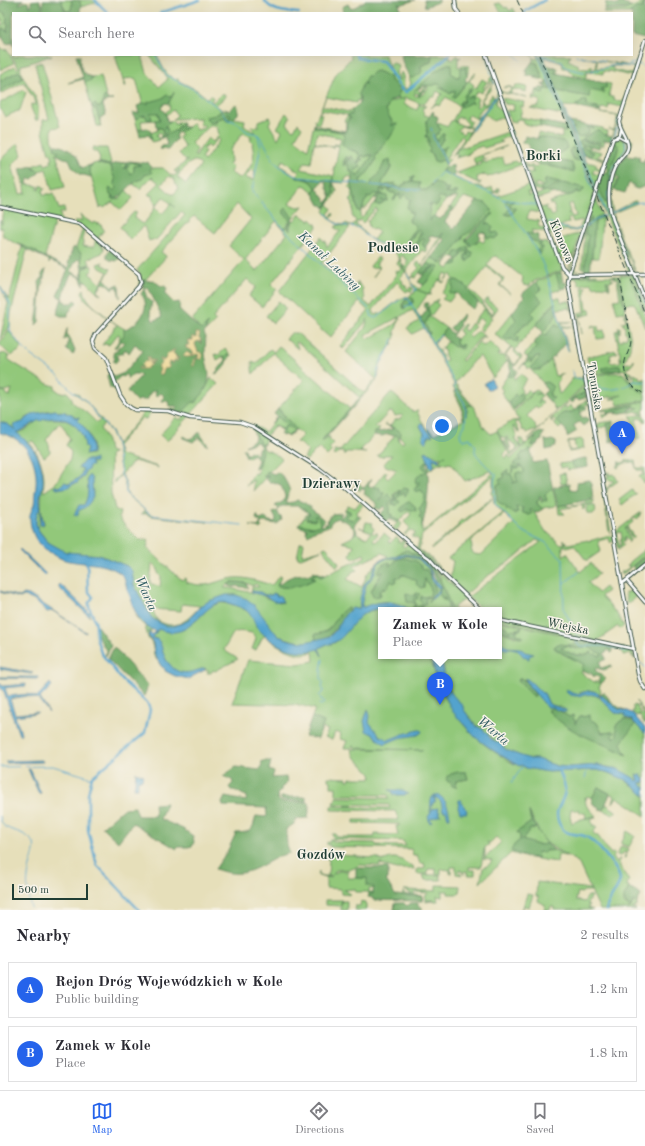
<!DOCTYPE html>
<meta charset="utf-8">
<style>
body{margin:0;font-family:"Old Standard TT",serif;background:#f2f2f3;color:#2b2b33}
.scale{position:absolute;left:12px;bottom:10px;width:76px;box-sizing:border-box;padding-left:4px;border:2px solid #1f3d34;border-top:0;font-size:11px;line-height:14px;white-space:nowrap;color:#1f3d34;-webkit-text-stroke:3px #f7f3e8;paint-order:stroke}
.you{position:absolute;left:442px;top:426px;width:14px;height:14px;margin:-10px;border:3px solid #fff;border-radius:50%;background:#1a73e8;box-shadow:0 0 0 6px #1a73e833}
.badge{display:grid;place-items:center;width:26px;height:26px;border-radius:50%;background:#2563eb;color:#fff;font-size:13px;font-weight:700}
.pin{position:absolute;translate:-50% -33px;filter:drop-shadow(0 1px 2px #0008)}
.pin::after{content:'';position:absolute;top:21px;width:14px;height:12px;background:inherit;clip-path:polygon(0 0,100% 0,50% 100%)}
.popup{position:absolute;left:378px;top:607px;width:124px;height:52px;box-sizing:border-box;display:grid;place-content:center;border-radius:0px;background:#fff;filter:drop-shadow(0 1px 3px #0005);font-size:13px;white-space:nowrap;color:#7c7c81}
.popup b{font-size:15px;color:#2b2b33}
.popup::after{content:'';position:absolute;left:50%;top:100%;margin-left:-8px;border:8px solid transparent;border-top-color:#fff}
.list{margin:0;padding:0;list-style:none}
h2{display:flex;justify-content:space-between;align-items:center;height:52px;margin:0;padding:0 16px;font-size:17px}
h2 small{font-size:13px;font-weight:400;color:#7c7c81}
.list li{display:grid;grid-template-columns:26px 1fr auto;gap:12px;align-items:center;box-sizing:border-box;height:56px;margin:0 8px 8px;padding:0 8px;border:1px solid #e1e1e2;border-radius:0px}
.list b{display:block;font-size:15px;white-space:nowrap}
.list p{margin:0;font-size:13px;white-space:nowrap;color:#7c7c81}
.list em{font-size:13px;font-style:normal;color:#7c7c81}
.icon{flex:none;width:22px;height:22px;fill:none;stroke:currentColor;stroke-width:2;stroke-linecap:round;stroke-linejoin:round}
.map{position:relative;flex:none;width:645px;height:910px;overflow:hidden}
.search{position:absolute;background:#fff;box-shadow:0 4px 16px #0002;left:12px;right:12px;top:12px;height:44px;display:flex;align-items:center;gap:10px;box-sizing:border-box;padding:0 14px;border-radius:0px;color:#7c7c81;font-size:15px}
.sheet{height:180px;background:#fff}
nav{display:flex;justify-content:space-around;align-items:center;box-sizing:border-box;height:56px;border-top:1px solid #e1e1e2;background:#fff;font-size:11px;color:#7c7c81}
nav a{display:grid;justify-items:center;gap:2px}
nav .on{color:#2563eb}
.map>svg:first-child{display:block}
.green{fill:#92c87a;stroke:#588257;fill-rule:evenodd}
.forest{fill:#75ac6a;stroke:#4a744f;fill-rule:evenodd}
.sand{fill:#eeda9e;stroke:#868c69}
.water{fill:#53a3cd;stroke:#397080}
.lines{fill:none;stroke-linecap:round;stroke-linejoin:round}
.stream{stroke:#53a3cd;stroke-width:1}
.river{stroke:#53a3cd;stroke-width:2.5}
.minor-casing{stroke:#3d5548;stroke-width:4.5}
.minor{stroke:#fff;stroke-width:2.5}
.rail{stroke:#1f3d34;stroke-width:1;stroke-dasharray:6 3;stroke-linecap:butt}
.labels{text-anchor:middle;stroke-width:3;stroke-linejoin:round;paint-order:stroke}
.street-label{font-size:12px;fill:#1f3d34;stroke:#f7f3e8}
.water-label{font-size:13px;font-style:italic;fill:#2f5c62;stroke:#f7f3e8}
.quarter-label{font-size:14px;font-weight:bold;fill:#1f3d34;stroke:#f7f3e8}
</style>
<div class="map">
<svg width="645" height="910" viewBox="0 0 645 910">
<rect width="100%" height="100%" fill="#f7f3e8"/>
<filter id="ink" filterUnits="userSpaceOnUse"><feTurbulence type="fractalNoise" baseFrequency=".025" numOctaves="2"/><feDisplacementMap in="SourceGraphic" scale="8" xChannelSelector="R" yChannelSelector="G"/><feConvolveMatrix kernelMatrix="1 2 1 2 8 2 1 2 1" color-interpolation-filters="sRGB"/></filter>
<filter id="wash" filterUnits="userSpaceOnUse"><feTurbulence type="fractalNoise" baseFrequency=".012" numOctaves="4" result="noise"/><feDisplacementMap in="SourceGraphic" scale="16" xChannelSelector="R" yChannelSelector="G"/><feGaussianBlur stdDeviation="0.9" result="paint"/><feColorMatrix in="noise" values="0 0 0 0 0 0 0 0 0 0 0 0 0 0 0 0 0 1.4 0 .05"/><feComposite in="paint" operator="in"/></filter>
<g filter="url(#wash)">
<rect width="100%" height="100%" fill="#e6dfba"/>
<g class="green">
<polygon points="61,0 71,0 72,4 71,10 66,11"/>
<polygon points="79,0 97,0 98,2 81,7"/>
<polygon points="645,2 642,6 643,8 636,8 629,13 605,13 603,11 625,10"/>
<polygon points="500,3 505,8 507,7 510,11 513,8 516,13 502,13 495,4"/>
<polygon points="0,12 5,13 7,18 6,23 9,26 7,32 6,30 4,30 2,28 3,30 1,32 3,36 0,38 0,23 2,25 4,24 1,22 3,19 0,20"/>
<polygon points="0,47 6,51 7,49 14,63 0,70"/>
<path d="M20,55H52L27,64L21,65C18,75 34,91 37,101C39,106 38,115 38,120H35C35,114 30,110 31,104L36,105L35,101L24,82L0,94V91L23,78L18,71L0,81V74L15,66L18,69L19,68L12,56H16L17,58V56Z"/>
<path d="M115,55H142L147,73L159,87L167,80V77L149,55H157C162,65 165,75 176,80L178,78L179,81L197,90L207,98L211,95L213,98L211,101L213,102L222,93L226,96L216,105L222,110L216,115L211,117L209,123H216L217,122L214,121L215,119L222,118L224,116L227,121H229L230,119L227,115L228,113L234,118L245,120L244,126L256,133L251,126L258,127V121L270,117L271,119L269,124L278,139L282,131L277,128L286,113L290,117L287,124L294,130L298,123L302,127L295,139L308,149L315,121L314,119L316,120L336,74L351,58L350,55H385L389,68H390V63L393,62L394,64H397L399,67L396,73L398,76V79L399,80L401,72L403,74L404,88L406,89L411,84L409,77L413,78L422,71L420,67L425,64L431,62L432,55H450L449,56L452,60L458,55V58L461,57L458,59V67H461V65L469,66V74H466V67L461,69L460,76L456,77L451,73V64H447L432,74V75L419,87L420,88L418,90L420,92L421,91L419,94L414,93L416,97L418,95L419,97L426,92L425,90H427L428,86L431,85L432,86L439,83L445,88V91H447L449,94L453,91H455V93L452,97L456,96L474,74L476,73L469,81L474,85L473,87L476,88L482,79L487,82L483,88L485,89L490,83L488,82L492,76L495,84L494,82L490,88L492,89L487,93L481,101H483L482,103H481V100L493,83V79L484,90L482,91V93L477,91L474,95L478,99L476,102L478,103L476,106L478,107L483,103L486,104L492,95L494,97L485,107V105L476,116L477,118L480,114L477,119H478L497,94L498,91V94L472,128L464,126H466L468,124L462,117L460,118L458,117L455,121L457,122L453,121L468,128L461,126L458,130L463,134L465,131L469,132L471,130L469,128L471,129L466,138L498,95L495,103L499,110L503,109V107L506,116L493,121L485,114L458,149L511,131L513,134L502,139L500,141L503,142L484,148L482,146L471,150V152L467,154H469L456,158L457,156H459L455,154L458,149L451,157L464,139L461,136L446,158L450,159L446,164L442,153L443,150L442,148L439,149L438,147L443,139L444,134L437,141L434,135L438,134L441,129L438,127L439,125L437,124L439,122L447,127L451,121H452L460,107L446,97L439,106L436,104L431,108L442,94L437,91L434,98L432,96L423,104L425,105L423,104V102L421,104L406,98L403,99L405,100L404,104L417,110L419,104L423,106H426L422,109L425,116L427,115L429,117L426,126L427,128L426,131H428L425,137L429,138L427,141H430L428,143L430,150L429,152L432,154L433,159L438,162L443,160L444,161L446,165L441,172L443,170V172L474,186H479L486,190L491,188L492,187L494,192L498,190L497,188H499V192L491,193L497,196L530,185V183L533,193L527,192L529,196L533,193L540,213L529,211L527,219L540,221L538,224L539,227L545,228V226L548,234L547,232L531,230L533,234H527L531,240L537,242L540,249L537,250L539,254L542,249L541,242L547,243L549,246L551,244L550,238L563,270L534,281L529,286L524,285L522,282L523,278L521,276L496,256L493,257L487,265L504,279L500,285L511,294L499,285L502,281L501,278L487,267L469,289L483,302L482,304L492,315L494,311L484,303L487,299H489V301L498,308L492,316L467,290V287L457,280H454V293H456L449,302L442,299L445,296L442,293L453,279L451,274L445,280L448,275L445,273L441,279L442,282L445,281L443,283L439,280L430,293L432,295L415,289L412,284V283L414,286L415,285L419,289L427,282L431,274L438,268L437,265L423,275L421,274L434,266L427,263L431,257L439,261L438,262L449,257L456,245L461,241L464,235L469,232L480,220L492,210C484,203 475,200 464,197L452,212L453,208L450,207L458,197H454L458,192H453V194H445V192H448V188L445,189V187L438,185L437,183L435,182L433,183L434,184L432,186V184L427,190H420L419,186L420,183H416L413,181L402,185V188L396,186L393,187L394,183L383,186L382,183L392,167L390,165L391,161L389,160L385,161L379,174L370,185L361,183L360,179H362L375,162V157L386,141L389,139L398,124H395L392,126L393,122L386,112L389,102L402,99H396L400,91L392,81L390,80V77L377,71L373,72L369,76H368L364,82L366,84H363C359,88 361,95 359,101L357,100L356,103L326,97L322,106L349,112L351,110L353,111L352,115L349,114L348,115L351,118L348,119L347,124L348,127L346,128L342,144L353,151L358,152V154L360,156L357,163L351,156L349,157V161L347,156L343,162L345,165L347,160C348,162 347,164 348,166C349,172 354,173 352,180L350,176L346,178L344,183L333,182L337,191L333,199L328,204L332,209L328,214L331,217L333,213L334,215L331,218C335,223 338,224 344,225L346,223L352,226L356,221L352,216L353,209L352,202L350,201L353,197L351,195L352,190L349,187L351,183L358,211L361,212L360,216L362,218L375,203L380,204L384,202L381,200L387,201V198L384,195L382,196L383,194L381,193V195L380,194L377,199L374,198L377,197V195C371,200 370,207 361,210L367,197L369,198L375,193L378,195L382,190L379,189L384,187L383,191L384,192L387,189H388L392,188L390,189L391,193H395L396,195L394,199H395L399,194L401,195L400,198L403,197L404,194L408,195L406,197L411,200L409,201L407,208L410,210V213L411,212L412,215L409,219L410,223L412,222L416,226L414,228L416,229L412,233L407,241L411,239L412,237L413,238L417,230L419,229V231L422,232L421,236L419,237V240L414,244V246L412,247H415L418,245L419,241L424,238L426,239L422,244L424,245V247H426V252L422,250L406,271L410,278L414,276L413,274L419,268L416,265L418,262L422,265L443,233L442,238L422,265L424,267L415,278L413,277L410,279L411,282L402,264L405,267L407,265L406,263L408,260L404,258L403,255L400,258L402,263L395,252L396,250L398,252L400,250L397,247L394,252L369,238L373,240L379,232L374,229L373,230L368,226L369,224L367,222L377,210L376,208L363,223L360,220L356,223L357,226L360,227L359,228L362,230L368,237C364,234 360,228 355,227C341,223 336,228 324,211L334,193L333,182V177L332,181L297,177V178C306,179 312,179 316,188L313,192L306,186L303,185L289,204L298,207L303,206L292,219L289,212L285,209L284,210V214L288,217L290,221L287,225L289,228L293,220L294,221L300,214L310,221L311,219L316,224L317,227L271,284L277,289L262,307L249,296L256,287L247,279L213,318L216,321L206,331L207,325L201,330L192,320L244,260L229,246L251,219L237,204L215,233L194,216L161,252L166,256L165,258C161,263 144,280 143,284H139L141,275L137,270L185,215L181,212L156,240H151L149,241L144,226L130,240L120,227L134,212L137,213L134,218L142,224L147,220L156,206L152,197V194L150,196L148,194L159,183L152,177L140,189L133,184L145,175L148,174L151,168H163L171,175L174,176L179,172V169L177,173L174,171L188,160L186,161L179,153L185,147L179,138L181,134L178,132L187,128L192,123L197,130L204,128V125H200V118L173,119L177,115L173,110L166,115L165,113L170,108C167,102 172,99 174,93L170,97L167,95L159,100L149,102L148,104L143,105L136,79L134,78L124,79L126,86L125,87ZM469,89L472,90L466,96L469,98L470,97V96H473L471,100L472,102L461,107L459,103L462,101L460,103L461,105C465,99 464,96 469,89ZM321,110L348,115L344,121L346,122L345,133L314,127L315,123L319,124L322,114H319ZM469,114L478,120L471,128L468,127L472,121L471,122L466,118ZM210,126H217L219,135L213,142L208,138L197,153V156H194L197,149L191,143ZM243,133L252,137L250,140L253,143L252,144C256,162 252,164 242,178L237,177L230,172L233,168L229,164L231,162L230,150ZM317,133L341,138L339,145L335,144L332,146L315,143ZM218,138L220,140L204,161L201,158L205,152L203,149L208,145L210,148ZM314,143L332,147L333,149L334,145L339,146L335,167H333H334L333,170H335L334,176L301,169L305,162L311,163ZM283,160L299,172L296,177L280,165ZM194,161H196L201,165L186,184L177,177L188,164ZM251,169L255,173L253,180L245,178ZM169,176L174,179L178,189L174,194H171L161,185ZM163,197L175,207L171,204L162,214L155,207ZM514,201L509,205L515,208L514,212L511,215H507L510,208L505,202ZM488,217L485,224L489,223L493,227L491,230L493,233L499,234L497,237L494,239L491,236L489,238L487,237L486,234L484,242H482L480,240L477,243H474L470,246L469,245L471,241L467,242L465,240L466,238ZM276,221L287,234L257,271L245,260ZM468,247L472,256L468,261H467L465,257V255H469L468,252L466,251L465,252H463L461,254V257L458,259L457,264L453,265L457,259L448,269L444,266L446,262L440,264L449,258L446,261L447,262L452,256L454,257L455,253L459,251L461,252L463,249Z"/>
<path d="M531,55L536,59L538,58L537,55H539L595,192L592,196L593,197L568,272L564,268V267L568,271L573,255L560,258L562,263L561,264L555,251L563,247L560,239L581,233L582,229L576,231L566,230L550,235L555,249L548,231L549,228L547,229L537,201L541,208L547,206L545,207L547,211H549L552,216L556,214L553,204L550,205V202L574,194L578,190V193L582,192L584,188L564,183L563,184H560L549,192L552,193V194L537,199L535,194L536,195L542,193V191H546L560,182L546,179L545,181L543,182L545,184L543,186L536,183L535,187H542L541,189V191L534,189L535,193L532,185L533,183L531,182L529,177L530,176L528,175L527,171L529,173L534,172H532V168H527V169L524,162L525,165L533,166H532L534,168L535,166L537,167L538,164L545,165L551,159L537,156V152L556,156L567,148L563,141L541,137L537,139L538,133L562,138V131H567L565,126H566L562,115L530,108L539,106L540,100L532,99L533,95L535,96V98L537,97L536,95L537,94H535V91L542,93L545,92L544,91L547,89H550L547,81L534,78V77L543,78L537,63L532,62L534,58ZM572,147H573L579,161L572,159L569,151ZM555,160L572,163L574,171L548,166ZM572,203L576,216L572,217L570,213L567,214L570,212L568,205ZM571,218L573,222L583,220L580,226L582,227L575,230L559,226L569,223L568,219Z"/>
<path d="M540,55H571L568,60L579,65V68L588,69L590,67H593L591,69L592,70L596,68L597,60L580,56L635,67L629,87L632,76L609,71L608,73L607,71L603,72V74L589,72L586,73V78L573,75L567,68H563L562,63L544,57L547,65L558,68L557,73H555L556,67H550L552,72L550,73L554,80L557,91L589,97V90H601L604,87H607L605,83L611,84L609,94L610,97H613V100L622,102L626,96L623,107L607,104L609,105L608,109L601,108L600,113L619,116L618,119V125H616L613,136L614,131L609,129L614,130C615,126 618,120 617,116L596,112H599V109L592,107L599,108L591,106L587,107V102L586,100L582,101L578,106V104L576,105V107L563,106L570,124L576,128H572L574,134L578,135L576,136H584L590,131L587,129L588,127L586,125L589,126L588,128L593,129L594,128L592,126L603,128V130L608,131L607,135H603L600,131H598V129L596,132C591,132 586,135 584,140H587V141L592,142L595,141L601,142L602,140H605L603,146L596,143L593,144L584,141L580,142V144L590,146V149L602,152L600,155H598L597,157L605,159L606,157L605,160L583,155L586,162L596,164V167L601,169V166L603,167L601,172V171L594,169L593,173L599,175L601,173L596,190ZM597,60L626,65H615L602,68H597ZM615,66H628L635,68L632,74L613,70V68L610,67ZM582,146L589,149V152H593L594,153L590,156L583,154L581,149Z"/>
<path d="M42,62L60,127L52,128C52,137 51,145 59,152L56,153L65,187L52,190L46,169C41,171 36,172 32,166L44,162L45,165L51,163V160L53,159L51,153H49L43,132V120L49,119L35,64Z"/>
<path d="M101,76L106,96L103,98C104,102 102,106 98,108L96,105L93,108L96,109L101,126H97L85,83L92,79V77Z"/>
<polygon points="517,84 516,85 527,87 526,92 513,89 510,94 527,97 501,92 501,94 500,92 500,91 508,94 511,89 511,87 507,86 503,88 504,87 511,87 512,89"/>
<polygon points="23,90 26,92 20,110 5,117 0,108 0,103"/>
<polygon points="502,98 524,102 523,107 520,106 520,108 522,109 520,117 540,121 540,127 523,124 524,120 517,119 516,122 510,121 507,110 513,111 514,105 505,104"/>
<polygon points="157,112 160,120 141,121 142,128 138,129 135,119 139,118 140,115 141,116 146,115 152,119 150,113"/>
<polygon points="172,121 173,121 174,124 177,124 179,125 177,122 183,122 183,124 181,124 182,127 179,126 177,129 176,131 174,131 166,137 167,128 164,127"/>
<polygon points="157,128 162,128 163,137 161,137 160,132 156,135 159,140 152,142 151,133 158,130"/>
<polygon points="619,138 626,141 626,149 612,172 608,202 607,203 610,213 609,214 610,215 633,273 630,274 596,192 601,175 607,203 610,175 608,175 619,148 614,142 612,146 614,140"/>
<polygon points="18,143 22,155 12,165 20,194 26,193 24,184 38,186 38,190 39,190 40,186 43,186 45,189 42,191 44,196 47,194 53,194 53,192 59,209 64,208 65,212 60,213 61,221 55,220 45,257 19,244 16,244 3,236 2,228 1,228 0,229 0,220 2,224 2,215 4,212 0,206 0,160"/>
<polygon points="507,146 482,155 484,159 482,158 481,161 476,163 477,166 482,164 482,161 487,159 484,161 485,163 502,157 505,164 515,161 517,163 521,162 521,160 523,164 488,177 483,174 484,176 482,175 477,177 478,183 481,182 480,184 457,173 476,166 473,158"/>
<polygon points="93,147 96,147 97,148 107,148 111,163 109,165 99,162 100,158 97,152 93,152 92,149"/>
<polygon points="362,155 364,157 373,155 356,178 357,175 354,171 361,167 359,163 362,158 361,158"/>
<polygon points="131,162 141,165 134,166 134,171 131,174 126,169 127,167 128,167 126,165 125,169 122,166 123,163"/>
<polygon points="97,163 109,166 112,168 112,172 115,179 114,184 117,188 113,191 110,188 111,196 115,197 112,198 113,200 120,198 126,190 133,198 121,210 112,202 104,208 102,206 100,208 89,168 89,167 92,166 93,164"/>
<path d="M614,176L617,180L610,198L613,212L634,201H636L637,203L613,213C617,230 625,248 633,263V265L637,274L632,265L633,263C628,259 620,238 619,231L618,230L610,206V197L611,195L610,194L612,177Z"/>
<polygon points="440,196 442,198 444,197 446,200 430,221 430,210 428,208 429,206 428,204 430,202 429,204 433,204 436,206 439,202 438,199"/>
<polygon points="595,196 602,215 597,217 595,220 591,223 591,217 586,225 589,226 586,228 585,232 584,233 572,267 575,269 573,274 574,275 577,274 577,270 579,275 597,274 597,275 571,275 570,273"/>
<path d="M80,215L93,224L94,222L101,225L104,230L98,238L100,239L99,243L104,249L102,253L88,259L90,264L82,266L81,253L76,248L83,228L74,224L75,221H82ZM85,229L96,238L94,247H88L83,246V242L82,240Z"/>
<polygon points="600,218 603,218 604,220 602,221 599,258 592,258 595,222"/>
<path d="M337,225L350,227L322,263L328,269L338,273V277L351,289L355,285L358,287L356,284L358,282L359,283L358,285H360L363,288L362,291L365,298L364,301L371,307L372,305L396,276L395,270L399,272L402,268L397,264L399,260L405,272L400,278L403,281L402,283L404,284L408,289L412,287L413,289L411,292L409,290L406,292C402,289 401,285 397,282L373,310L375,315L382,313L398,300L407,296L408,298L411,294L415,293L414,291L417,290L430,295H427L416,311L422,322H424L423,325L429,335L425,324L430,314L428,307L438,299L436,303L439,305L430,317L446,328L434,343L437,349L439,350L440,355H442L443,361L447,360L445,356L444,350L441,349L447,342L460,349L464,346L461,344V347L456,344V339L461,334L459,330L464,324L465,325L463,329L466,331L472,323L475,326L468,335L471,338L478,330L483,334L461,360L463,361L484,335L486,338L483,336L478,343L484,346L489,341L501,353L498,354L499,356L500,355L502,356L503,355L506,360H508L493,378L480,356L474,360L455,383L459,389L453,392L455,391L453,387L454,384L424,328L412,334L407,328L419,321L413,310L401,316L399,322L398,323L394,335L396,333L393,343H394L392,344L393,346L391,344L380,365L378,378H375L346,352L365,328L368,319L343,349L340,346L368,311L359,302L330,338L279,291L321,237L324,242L325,240L327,247L340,231L335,228ZM410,297L414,300L413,303L403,308V303L407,298L408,300ZM399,317L397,323L368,339L365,335Z"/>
<polygon points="585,234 588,235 585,269 582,268"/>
<polygon points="22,247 27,250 11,313 10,326 0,340 8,303 0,286 9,300"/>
<polygon points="378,257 380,259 376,264 380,267 373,277 379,268 377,267 371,268 370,266"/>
<polygon points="103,262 102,265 104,265 111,269 105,278 104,278 108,272 100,268 97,264"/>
<polygon points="91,265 93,270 89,273 101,284 97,292 83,278 83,269"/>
<path d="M556,274L562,289L552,292L554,298H560L561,302L569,301V300L572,310L571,311V308L557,309L560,322H573L574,323V325L573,322H561L564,326L575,327H562L569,351L566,342L557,324H555L546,336L542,333L556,316L554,303L548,310L515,350L522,357L515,366L505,355L511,347L495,334L512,313L516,320L508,339L509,340L513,339L517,342V337L515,336L526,323L539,287L536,282ZM512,347L515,350L514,352L520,358L515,365L506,355Z"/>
<polygon points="620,275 629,275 645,315 645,328 635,304 632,303 625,305 620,279"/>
<polygon points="630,275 634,275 645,302 645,311"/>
<polygon points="570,276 618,276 631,340 630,348 624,364 633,362 633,359 634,362 629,368 628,366 627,369 592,375 591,374 598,373 595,360 588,362 587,357 616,350 617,353 614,353 614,354 611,355 610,354 611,360 610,358 609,360 612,363 620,362 622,359 621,358 620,360 620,352 615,331 619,330 618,327 620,327 620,333 619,331 618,331 619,340 621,341 622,340 621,339 627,337 627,333 625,332 625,326 623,325 622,322 626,321 624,312 617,313 614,300 620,299 617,279 613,277 616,276 612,276 611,280 614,280 609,281 610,288 609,289 607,280 606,281 608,287 600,286 593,287 592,283 579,285 577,278 570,278 569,286 569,277"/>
<path d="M582,287H586C584,294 586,301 587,308L590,309L591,314L579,317L582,334L579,316L583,315H579L578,313L583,312L584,315H585V311H588H585Z"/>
<path d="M84,289C84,303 113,323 125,329V334L120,340L119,339L120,335L118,334L109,345L106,344L102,345L117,325L85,299L82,292Z"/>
<polygon points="279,301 286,309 273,323 266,316"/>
<polygon points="484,309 492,318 482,331 479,328 484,321 479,318 475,324 473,322"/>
<polygon points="595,325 596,326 598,326 599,331 604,330 605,338 597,339 595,326 592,328 591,326"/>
<polygon points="9,330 13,336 21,347 19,351 11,356 0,345 0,342 4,338"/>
<polygon points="292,332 293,333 297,333 364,393 375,380 377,380 363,396 362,395 360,398 299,343 296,342 298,349 286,339"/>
<polygon points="534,343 537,347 527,357 524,355"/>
<path d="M279,346L350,409L321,441L322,442L328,437H330L329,440L334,443L329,449L332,451L327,456L320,448L314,452L307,460L304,458L308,451L301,444L296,442L303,435L294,428L281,411L278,409L277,410L304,380L273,353L253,374C251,369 253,366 252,361L256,364L270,349L274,352Z"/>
<polygon points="225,348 231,355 230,357 228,354 224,358 221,356 222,357 217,360 215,354 219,355"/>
<path d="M4,353L10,357L8,358L9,360L48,384L55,386V389L61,393L67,392L72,398V402L88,414L97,423L100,420C93,409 85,399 74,393L75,392C87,401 93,410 103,421L102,422L105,424L100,428L107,441L109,451L114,453L110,454L111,493L115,509L120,512L119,517C124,526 132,533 140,540H149L147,548L176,575L182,580L185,578L186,582C210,590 213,580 235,578C247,577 260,582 272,585L279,576L281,577L277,586C291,589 302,585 315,579L311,577H313L314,573L321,577L365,557L364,554L353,559L350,555L354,545L342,542L352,537L356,531L358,534L367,538L371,532L359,527L364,529L366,522L373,523L372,525L374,529L372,532L374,534L376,532L378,534L373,540L376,542L384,533L391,539L389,541L390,543L396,537L399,539L398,542L401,543L403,540L405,541L402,546L405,547L408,543C419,551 433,558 438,571L473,604L466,599L461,602H460L454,607L455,610H452L441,583L440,579L441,578L434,565L420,553V555L411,553L409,551L406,550L397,555L398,556L389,558H398L407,555L418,559L429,569L434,584L440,588V592L438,591L435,594L439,593L444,600V597L448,604L447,610H419V609H421L426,602L425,599L428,598V596L424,597L423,596L422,602L423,605L417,607L416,610L413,607L416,605L413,606V610C407,610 400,605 394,603C380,599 375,605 362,607C360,603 364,595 363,591L360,608L356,609L352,608L348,612V607C333,616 335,633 315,634L316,640L305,642H299L278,636L249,601L236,595H229L209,601L201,606L189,620L181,624L172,627L166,626L159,623L151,617L138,593L134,584L132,573L127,566L99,555L66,552L51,545L44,537L37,528L36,519L39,509L41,510L39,523L40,525H43L44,523C36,498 50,472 34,449C29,442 21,438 16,432C24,433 31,425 37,421C43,418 51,419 58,419C74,420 84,432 85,447L87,449L85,455L92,454C95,442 87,429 78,421L79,417L76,418L73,416L72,414L65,413L66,412L59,411L58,412L56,410L46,411L45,412L38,413L36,415H37L34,417V414H32L28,417L32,418L30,420L26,417L23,422L13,426L16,430L7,424L0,422V391L6,392L7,395L11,396L10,395L12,389L5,391L0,390V354H3ZM59,423L63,426L70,439L66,445L71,452L70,460L55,484L44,492C43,488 44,484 44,480C44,466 38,453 29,442L33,441L44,457L46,456L50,452L49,444L46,440ZM93,459L94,463L90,462L92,465L89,466L88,470H85C84,472 84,475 83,477C80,484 65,487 57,489L55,486L60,487L65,482L69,484C72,480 79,480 81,475C82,473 82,470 83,468H78L85,460H91ZM87,479L91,481C93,491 95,497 87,505L84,504C90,497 88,488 87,479ZM382,553L388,556L378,562L367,574L362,587L347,579L353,571L358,570L354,566ZM404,558L416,561L425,570L426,569L430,575L435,591L433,595V597L429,601L431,589L425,579L424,578L425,582L424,583V587L421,588L417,581L406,575L396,577V582L390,581L387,586L383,587L385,590L383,589L379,592V594L381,593L380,596C375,596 374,597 371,592L375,583L383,572L378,574L382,565L390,562L389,566ZM152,563L158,569V573L161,577L160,587L150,583ZM232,582C239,582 248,582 252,586L256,584L259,587H252L251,592H248L230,588H224L227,585ZM252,591L260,592L265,595H272L273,593L275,594L277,597L280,596L283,603C276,600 267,600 262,595L252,593ZM416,593L419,596L413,599L416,603L407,601L406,594L413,595L415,597ZM182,604L200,606C188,620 176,632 157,620L152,609L181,611Z"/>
<path d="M537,356L540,358L531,368L533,370H540L551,360L555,376L559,375V374H564H560L558,377L560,379L557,383L559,394L561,393L573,378H580L583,379L582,376H584L585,384L559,409H556L550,402L554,398L550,396V393H549L553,387C550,384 547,382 543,383L530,369L527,368L528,367L524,364L519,369L525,362L527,363L530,359L531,363Z"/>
<path d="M514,367L518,371L513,378L515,379L521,374L527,379L520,388L522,390L521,392L524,394L528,389L531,393L536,389L513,411L501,392L503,391L500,387L510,372H511L508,376H510L515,373ZM517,396L520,403L514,409L509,402Z"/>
<path d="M625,370L632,373V378V373L629,374L630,380H635L634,374L640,377L639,378L642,380L645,378V393C634,389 628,382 625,370Z"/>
<polygon points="608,373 623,373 632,386 645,394 645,400 618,405 616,399 610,399 622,395 595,399 598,400 600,407 596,407 594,400 590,401 593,400 590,400 590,398 594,398 591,387 588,388 586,379"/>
<path d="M211,378L218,384L167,441L160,435L176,417L181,420L183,415L180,414C185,410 188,405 193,402L195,403L204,392Z"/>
<polygon points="585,386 587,399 584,392 582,393 581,396 572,398 569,401"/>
<path d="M536,390L540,393L535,394H541L542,396L539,398L538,404L539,400L543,403L538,408L535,406L527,416L536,425L535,427L537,430L555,413L556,410L553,407C555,409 556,410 556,412L527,441L536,431L533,430L527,433L525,430L523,431L519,422H515L520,433H519L515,427L513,426L517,437L514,438L521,448L519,443L520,442L518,439H522L524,444L526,443L511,456L502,439L513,455V451H516L517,446L511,442L506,436V439H508L511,450L505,441L506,439L501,436V438L497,430L512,421L521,420L517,418L514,412Z"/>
<path d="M391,392L413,412L417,410C419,419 427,430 435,434L465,419L467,411L466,405H472C480,415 479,425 491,434L497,431L507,451L504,454V457L506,458L508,455L511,459L528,442L536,437L532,445H536C534,447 533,450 530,451L529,448L525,453L523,452L519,458L521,460L519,462L517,460L513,464L515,465V467L512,466V473L515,468H518L519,469V465L524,469V472L522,474L519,472L516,473V478L519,482H515L513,485L514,481L511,474H507L508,470L505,471L503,474L505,476L504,478L500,479L501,484L497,485V501L502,505L507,507L506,510L509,508L515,514V512H518L516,507L524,508L522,509L521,512L529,515L532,514L530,509H532L546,532H547L560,544L566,543L564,542V539L565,542L567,541L566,543L568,544L588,540V541C596,540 603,535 613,536L614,540L611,543L610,542L609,538L598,541L601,551L588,560H586L574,545L566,547L565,545H563L564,547L561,548L563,549V556L567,553L580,572L591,563L599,574L588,582L598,593L605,587L608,591L601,596L617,614L624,626L620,629L618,626L597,641L501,620H499V610H482L442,572L430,557L420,551C426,552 435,562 440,569L450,579L453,561L448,558L503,513L494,503L493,496L491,493L493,491V476L422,535L419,550L417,549L419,540L416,538L412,537V535H414L415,533L410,530L405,535L404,534L410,528L404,522L411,514L408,512L399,521L402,524L396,531L393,528L399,521L393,518L391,520V519L392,514L390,515V513L389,501H394L391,504H395L396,506L400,502L396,499V498L400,496L404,492L405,495L408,491V489L403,488L401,490L399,495V490L393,495L395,497L394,499H395V501L388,494L381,501L380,500L384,493L379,491L380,488L373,487L385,472H387L385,476L388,479L397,470L383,465L392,455H384L383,457L377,456L394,437L395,434L398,437L399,441L403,443L404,441L400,437L401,433C398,429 395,428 390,426L395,420L400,419L403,416L401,415L395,416L392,412H389L375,427L380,429L377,432H375L374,435L360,451L366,453L355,452H346L345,454H343L344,452H338L335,456L333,455L335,452L334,450L340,451ZM422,423L433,435L431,436L429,435L426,443L423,440L424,433L420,426ZM426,451L432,456L433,454L439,458L446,455L440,459L441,461H438L433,458L434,466L432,468L430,466L425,452ZM427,460L429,466L428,471L440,463L442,465L441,462L446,464L451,463L465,481L490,471L493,473C487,479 479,483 474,489L422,533V520L419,517L421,514L419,508C423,505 425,500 425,495L421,490L416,492L414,490L419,483V482L416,483V479L421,473H424L426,470L422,466L424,463H427ZM410,502L415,506L416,510L406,509L402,512L400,510C403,507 406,502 410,502ZM504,514L514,523L481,555L474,554L471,550L472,548L471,541ZM536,540L541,542L468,597L465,595L486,577L513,559Z"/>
<polygon points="586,400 586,402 588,401 589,406 588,404 585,405 587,408 581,413 580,407 584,409 582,406 573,412 565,412 557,421 562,426 559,429 553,423 556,421 553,418 552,420 552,422 551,421 551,419 568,402 564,408 567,408 570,405 574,410"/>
<polygon points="645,401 645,409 643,410 644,414 640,414 641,411 638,413 637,411 629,413 630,410 639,408 634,407 634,405 613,409 608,415 603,417 602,414 607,414 607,410 602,411 601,410"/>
<polygon points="144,411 151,412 146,419 142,418 139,421 117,446 120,455 158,467 158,468 156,467 134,461 122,474 125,481 127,494 147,512 127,495 124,481 121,475 114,483 114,480 121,474 115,440 106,425 110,430 117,444 140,418"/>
<polygon points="642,415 645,417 645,422 642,418 636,419 641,438 636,439 632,418 630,416"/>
<polygon points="278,416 287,424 282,430 275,425 266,436 264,444 260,444 258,437 253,432 253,425 265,432"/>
<polygon points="613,421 613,423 607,424 607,426 595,429 595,425 599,425 599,423"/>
<polygon points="289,426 294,430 289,436 286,436 284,431"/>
<polygon points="582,439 583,440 584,449 583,448 580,448 580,450 569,452 569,450 570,451 576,450 574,441 570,441 568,443 569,450 568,442 569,441"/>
<polygon points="263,447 265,450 269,451 278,456 278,455 282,459 269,472 268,476 269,478 268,478 266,475 264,476 265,478 253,491 254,488 253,486 254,481 253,482 253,480 246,486 254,473 257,474 259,468 255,469 255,467 258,466"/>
<polygon points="626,460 627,461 635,460 636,468 645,468 645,484 639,477 641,475 644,475 643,470 637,470 634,462 625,463 617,468 618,465 621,464 618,464 619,461 619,463 626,462"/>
<polygon points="572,462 576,469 567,470 566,467 561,468 560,464"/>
<polygon points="609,472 609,475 614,474 618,481 607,489 607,492 605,488 610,487 609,485 614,481 604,479 603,473 605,478 608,478 607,473 605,473"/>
<polygon points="565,473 567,483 561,484 559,474"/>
<polygon points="601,478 602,478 611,534 609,532"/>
<polygon points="550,490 553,490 556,504 555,506 543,508 543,509 538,505 537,501 540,499 542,503 542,500 544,501 547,500 545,495"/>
<polygon points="632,490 636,494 622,505 619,500"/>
<polygon points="492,498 490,501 432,549 431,548 458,526 458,523 461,520 463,521"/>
<polygon points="594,500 594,503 584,505 585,508 583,510 582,505 560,509 565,514 559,514 558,506 567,505 568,507 584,504 585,502"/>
<polygon points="360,502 363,505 357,512 358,515 353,520 346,518 346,516 350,511 345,509 348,505 355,508"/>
<polygon points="587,505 592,505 593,506 595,506 596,511 593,514 588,514 586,511"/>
<polygon points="641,512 639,517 636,519 634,518 632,520 633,522 628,526 628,529 632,534 631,535 633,535 635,537 632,539 626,527 625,528 630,540 628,543 629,542 625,537 624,538 625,540 622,542 624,545 621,547 620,540 622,539 621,532 616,533 620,549 618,550 614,533"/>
<polygon points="308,513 310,514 306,519 314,521 315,515 319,519 320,525 313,527 299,524"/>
<polygon points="301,542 304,543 302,555 321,550 301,558 297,557 300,543"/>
<polygon points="326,547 335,557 339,564 337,567 324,551 323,548"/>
<polygon points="645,549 645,554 643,555 645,560 641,558 622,575 621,571 624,571 630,567 627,565 630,564 629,562"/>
<polygon points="633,590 638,595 627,604 625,593"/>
<path d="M219,603C227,602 242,607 248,612C252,616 254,623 258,627C273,644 295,657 318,649L322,656L319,648L327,644L329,645L336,642L358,618L368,611L378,609L395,610H381V656H427L426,657C435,661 440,694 449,704C453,710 457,717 463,724C476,740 494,752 512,763C516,765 521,765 526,768L549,772L596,770L606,772L624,779L645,796V816L617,797L613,803L615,796L598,787L592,798L587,796L586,798L587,799H586L585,797L586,805L596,816L585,818L586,814L580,812L578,809L575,811L573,809H571L570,817L572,823L581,819L596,817H594L591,822L593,823L592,826L594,825L597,827L593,833L598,836L611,854L613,853L616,854L613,857L617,862L620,858L619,864L621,866H620L629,881H628L627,886H629C629,892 623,894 624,903L630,908L634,901L638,905H636L637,907L633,908L636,910H600L578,862L557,850L547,843L541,836L529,811L531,822L517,832L520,836V840L514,845L513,852L537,857L538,852L554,850L566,856L558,855L557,862L524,857L511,853L480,883L483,868L490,864L492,861L486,859L484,860V849L481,867H469V870H475V875H467V871L463,872L464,875L462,871L460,870L458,871L462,875L456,874V867H451V873L450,874V870L441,869V874H436V869H428L427,873L429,874H417V869H424L425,867L424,863L420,864L417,855H413L411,849L330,847V845H327V842H330V839H333V842L375,843L376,845L406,846L403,841L334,839L332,834H336V837H375V834L398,835L396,826H399V824L354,823V820H399L395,811L331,810V806L390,808L389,805L333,804L334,801H336V797L389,798L388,795H336V787H331V781L328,780V777L347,778V780H349L350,778H372L371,774L354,756L351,749L423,750L355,748L354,745L352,748H344L347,741L340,739L341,734L335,732L332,740L325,737L328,730L322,728L324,722L312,717L315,709L299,705L232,703L248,660L298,664L314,661L313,652C309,653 305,654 300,654C288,652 274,644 265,636L262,638L256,650L252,649L256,639L252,633C229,629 235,633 224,649L225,651L238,659L215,671L213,670L211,673H207L209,670H205V668L189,673H181L176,671L169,664L164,657L160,642L153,637L159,629L171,632L183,630L197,620L210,607ZM458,772H466L468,779L456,781L455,784L451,783L449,778L451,774ZM496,837L501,842L485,858V847L489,845L487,842L490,843Z"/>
<path d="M135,615L145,625L151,628V632H148L150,634L148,635C154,646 154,658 163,668L154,656L153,645L148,638L145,626L138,620Z"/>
<path d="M499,621L625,648L627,650H633L634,659V655L632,657L631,653L623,655L622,651L596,643H588L584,641L570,645L558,644L554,647L555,649C558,650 561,653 563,654C570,658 577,659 584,665L581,673L594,682H597L601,684L599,687L601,691L599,694C593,689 587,691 579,693L580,696C598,689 602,702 615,713L625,714V716L632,720L645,734V789L639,784L640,783H644L645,781L640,774L638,775L636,774L638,780L637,781L618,769L597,765L569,767L557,766L537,759L526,758L506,750L501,744L497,743L484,730L476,725L464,710L462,704L454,698L450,690L444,674V670L441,660L437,656L440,657V656H499V630L515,637L518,636L521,638L522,636L517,634L516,631L520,630L522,627L515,630L512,629L509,632V629L502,625L499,626ZM520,678L524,680L535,694L534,696L518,681ZM524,679C532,681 536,688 542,693H544L549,704L563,708L566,712L557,710L553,707H547ZM553,708L561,712L569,717L573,715V719L575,720V724L580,716H582L584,717L589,715L588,719L597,723L602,733L614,732V733L611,736L614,738L617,735L616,732L618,730L615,727L619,722L624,719H630L634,723L633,722L615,745L627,755C600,741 571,733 548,711Z"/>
<path d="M567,646L576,649L584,647L591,648L596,652L601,653L602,655L598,656L593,655L592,652C581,657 571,655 561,648Z"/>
<polygon points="636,701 644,711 642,712 640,707 637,706 640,713 639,715 645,713 645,724 639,715 637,716 632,712 634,709 632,707 635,705 636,707 638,706 639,706"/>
<polygon points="606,804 616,811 615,814 614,813 613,815 603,810"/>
<polygon points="530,828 533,830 536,828 547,844 538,845 522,840"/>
<polygon points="627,831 635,836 629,847 621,844"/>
<polygon points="621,846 629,849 625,858 624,858 626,853 625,852 623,853 621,856 617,855"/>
<path d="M336,855L357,856V857L379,858V860H382V861C389,858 395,856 404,861C407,864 409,865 413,866L414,869H397L382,865L380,863V866L360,865L352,869L336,870L333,874L339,871H348V878H367L374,886L373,889H369V892H373V894H369L368,892H355V889H354L344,890L351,895L341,894V889L326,888V877L331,878L332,875L329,877L318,876L319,871V876H330L328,875L329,859H327V856Z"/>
<polygon points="423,875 440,875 441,880 425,880"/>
<polygon points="537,882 590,889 591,891 584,891 581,893 578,892 576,900 584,902 588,896 592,896 587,904 589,905 588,908 593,910 554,910 554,907 551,907 550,910 544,910 545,905 542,903 538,901 539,897 536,896"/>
<polygon points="436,885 460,886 459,894 448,894 448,891 442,891 442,897 437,896 438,901 433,901 435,900 427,900 427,901 432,901 426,902 426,897 425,896 429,893 414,892 414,895 423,896 423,901 422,896 403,896 403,892 404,894 409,895 409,896 412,894 404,890 436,891"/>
<polygon points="527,894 533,895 529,907 524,906 522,910"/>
<polygon points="325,900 342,900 341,903 343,901 347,901 347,910 341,910 341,903 340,906 325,905"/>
<polygon points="361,901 366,902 366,910 355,910 356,907 354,906 360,906"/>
</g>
<g class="forest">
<polygon points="0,0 1,3 4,1 2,0 23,0 23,1 20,2 19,4 23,3 24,2 28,2 29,6 31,6 31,1 40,0 40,3 42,5 41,13 13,13 13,46 12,43 6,44 1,32 3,27 4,30 6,30 8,32 7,27 9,26 8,24 6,24 7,18 5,16 5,13 0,12"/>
<path d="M43,0H61L65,11L67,12L71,10L72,4L71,0H79C82,5 80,6 80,11L81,13H43Z"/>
<polygon points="365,0 415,0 400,5 398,3 402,13 395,13 393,10 390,10 389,13 343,13 342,7 348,4 351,9 364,2"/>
<polygon points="424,0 439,0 440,1 425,7"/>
<polygon points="620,0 624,0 623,4 628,5 631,7 625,9 605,9 606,2 618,5"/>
<polygon points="645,4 645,36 644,39 632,36 632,13 629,13 636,8 643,8 642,6"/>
<path d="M76,55H80C79,64 82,76 92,77L91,80L85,83L84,79L68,83L83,77Z"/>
<path d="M401,55H432L431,62L425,64L420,67L422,71L420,74L413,78L409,77C406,69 402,64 401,55Z"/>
<polygon points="532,62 537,63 543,78 526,75 527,72 525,72 526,70"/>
<path d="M447,64H452L451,73L456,77H459L461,68H465L466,67V74L469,75L465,79L467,82L454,98L452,97L455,93V91H453L450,94L447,91H445L438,86L445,89L439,83L432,86L431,85L427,86L419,97L418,95C421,92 422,87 427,85L423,86L420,88L419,87L414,91L432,75V74Z"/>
<polygon points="551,67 556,67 555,73 605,83 607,87 601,89 604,91 604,93 590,90 589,97 557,91 554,80 550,73 551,72 548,68"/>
<polygon points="19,71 23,78 0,91 0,81"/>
<path d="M377,71L390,77V80L392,81L400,91L397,98L390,101L386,110L392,122V126L395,124H398L389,139L386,141L375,157L376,159C373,166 367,174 362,179H360L361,183L370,185L372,183L371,181L379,174L378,173L380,172L385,161L390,159V165L392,166L382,183L383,186L396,183L393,187L397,186L402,188V185L406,184L405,182H410L413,178H410L414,176V178L411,182L413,181L416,183L417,182V183H420L419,186L421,190H427L432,184V186L434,184L433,183L435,182L445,187V189L449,188L448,192H445V193L453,194V192H458L454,197L446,200L444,197L442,198L440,196L438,199L440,201L436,206L432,204L430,206V203L429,204L430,221L433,216L440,219L443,216L444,217L445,214L450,207H452L453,209L445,222L454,229L477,201L486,203L492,210C484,217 472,233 464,235L452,253L439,263V261L431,258L445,240L442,238L443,233L440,237L431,235L430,237L428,236L430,240L425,248L422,244L426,239L424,238L421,241H420L417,247H412L414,246V244L418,240V237L421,236L418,234L421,235L422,233V232L420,233L419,229L413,235V238L412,237V239L407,241L416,229L414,228L416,226L409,221L412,215V212H409L410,210L407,207L409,201L411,200L406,197L407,195L404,194L403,197L401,199L399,196L401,195L399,194L395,199L393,200L396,195L395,193L389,192V189L392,188H389L388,190L386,189L384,192L383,191L384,187L380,189V190L382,189L378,195L375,193L369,198L367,197V200L365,201L363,207H364L361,209V212L358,211L351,182L353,175L348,166L347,160L344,166H343L346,156L349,161L351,156L358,163L360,156L358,154L359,153L352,150H349L342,144L345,132L314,127V125L345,131V132L347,127H348L347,124L348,120L351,118L348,117L349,114L352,115V110L360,103V97L358,94L363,84H366L364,82L367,76H369L373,72ZM362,155L365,157L369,155H373L357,177V174L354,171L361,167L359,163L360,160H363L361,158Z"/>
<polygon points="547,81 551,90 547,89 544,91 545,92 542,93 536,91 536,89 539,90 540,88 546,88 546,86 542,85 542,84 546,85 545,83"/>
<polygon points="472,88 472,89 466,96 468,98 473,96 471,101 474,104 471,102 462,107 459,104 460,102 462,100 460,103 461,105 464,101 464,97 463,97 469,89"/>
<path d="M174,92L168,104L165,103L161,108L166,114L167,121H172L164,127L167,128L168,131L165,136L174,131H176L177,129L180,126L182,127L181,123L184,127H188L177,133L175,137L177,138L168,150L160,149L162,146L167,145L165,137L158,139L164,135L162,128L156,127L155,120H160L158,113H150L152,119L150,120L147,119L145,115L141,116L140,115L139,118L135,119L133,113H139L137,106L145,103L148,104V102C156,100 161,100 167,95L170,97Z"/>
<polygon points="106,96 108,100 113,100 106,101 103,105 106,115 100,118 100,122 96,109 93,108 92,105 95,104 98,108 101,106 104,102 103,98"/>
<polygon points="586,100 587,102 587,106 598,107 598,108 592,108 598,109 599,112 573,107 576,107 576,105 578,104 578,106 582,101"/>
<polygon points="236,104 238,107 238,114 234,118 230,117 230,114 228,113 227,115 230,119 229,121 227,121 224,116 222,118 214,120 217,122 209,123 206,117 216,115 224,109 229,110"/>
<polygon points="433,111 434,113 433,115 437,116 438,118 436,123 439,125 438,127 441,129 438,134 434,135 437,141 442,134 444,134 443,139 438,147 440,149 442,148 443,150 447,145 442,153 446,163 446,165 443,160 438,162 434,161 432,154 428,152 430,150 428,143 430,141 427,141 429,138 427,136 425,137 428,131 426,131 427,128 426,126 427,120"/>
<polygon points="540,121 565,126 566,132 540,127"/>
<polygon points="570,122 586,125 588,127 589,126 592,126 594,128 587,128 587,129 590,131 584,136 577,137 577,135 574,134 572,128 575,128 571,125"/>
<polygon points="148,128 151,132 152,139 151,139 149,135 140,136 138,129"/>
<path d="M598,129V131L599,130L603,134L612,136L611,141L604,140L601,142C595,141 592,142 587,142V140L586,141L584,139H582Z"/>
<polygon points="525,136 538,139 539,137 541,137 563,141 565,143 567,148 556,156 531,151 529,150 528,144 522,143 522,141 524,140"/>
<path d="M628,139L633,141L627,156L634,157L635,155L640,157L638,160L643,162L645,158V186L638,189L634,188V185L629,183L625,193L614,190L619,178L616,177V174L614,173C620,160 632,154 628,139Z"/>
<polygon points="582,140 593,144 596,142 597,144 600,143 599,148 580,144 579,142"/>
<polygon points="615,141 619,148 608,174 610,175 607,202 605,203 598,187 603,173 606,173 607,168 605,167"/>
<path d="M54,145C61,144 72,151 77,157C79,159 80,165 82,168L93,164L92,166L89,167L91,177L84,175H80L73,168L69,159L64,158L56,154L57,152H59L55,149Z"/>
<polygon points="582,146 589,149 589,152 593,152 594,153 590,156 583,154 581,149"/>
<polygon points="573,147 579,161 573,159 569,151"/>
<polygon points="530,155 551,159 552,160 545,165 530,162"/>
<polygon points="555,160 572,163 574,172 547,165"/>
<path d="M130,161L146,163L148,162L151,168L150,170L152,173L145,175L142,179C130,181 125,196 113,200L112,198L115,197L110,195L109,189L110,188L113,191L117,188L114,184L115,179L112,172V168L109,166L98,164L97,163L109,165ZM132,162L141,165L134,166V171L131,174L126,168L129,166L127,165H126L125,169L122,166L123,163L129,164Z"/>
<polygon points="453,165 453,170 456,173 454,175 454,177 442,171 446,167"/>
<polygon points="32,166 34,169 39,171 39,173 32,179 28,179 27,185 24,184 20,169"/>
<path d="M296,177L332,181L334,193L325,208L323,205H320L313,192L316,188C312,180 306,178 297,178ZM323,181H326L327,187L331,197L327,202L317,188Z"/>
<polygon points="546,179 560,182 546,191 541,191 541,188 545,184 543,182 545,182"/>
<path d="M562,183L584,188V189L582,192L578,193V190C570,199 559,194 548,192L560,184H563Z"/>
<polygon points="381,193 383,194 382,196 384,195 387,196 387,201 381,200 384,201 383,203 378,205 375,204 380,194 381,195"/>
<polygon points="507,200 514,201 509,205 515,208 514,212 511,215 505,214 510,208 508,207 505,202"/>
<polygon points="286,208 292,217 293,220 290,224 290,231 289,230 288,226 285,230 283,227 287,226 290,222 288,217 284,214 284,210"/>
<polygon points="492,213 494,214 490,217 486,224 489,223 493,227 491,230 493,233 497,232 499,234 497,237 494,239 491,237 489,238 487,237 485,233 482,232 479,233 480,237 478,239 479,240 477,240 477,243 474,243 470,246 469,244 470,242 468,243 467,242 466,238 467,239"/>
<polygon points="602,215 603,218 601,219 600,218 595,222 590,274 584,274 588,235 585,234 586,228 589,226 585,225 587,225 591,217 591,223 595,220 597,217"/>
<polygon points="526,233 538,235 538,241 541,242 542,249 540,255 537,250 540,249 537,242 531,240"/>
<path d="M18,244L36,251L38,254L68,268L70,265L68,264L71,253H72V250L74,247L81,253L82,266L90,265L83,269V278L86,281H84L83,285L81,278L73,274L70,276L62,297L63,299L62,301H65L67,304L70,302L71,304L75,300L77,302L68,313V316H61L57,314L62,298L57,296L68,269L51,261L49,263V260L27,250ZM78,259L81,261L82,278L71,271L75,262Z"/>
<polygon points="467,246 469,251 473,253 472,256 468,261 467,261 465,257 465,255 469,255 467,254 468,252 466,251 465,252 463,252 461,254 461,256 458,259 457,264 454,265 452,265 457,259 454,257 455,253 459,251 461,252 461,250 463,250 463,249"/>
<polygon points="111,249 120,258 117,261 110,260 107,258 107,253"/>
<polygon points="427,263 434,266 421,274 420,272"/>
<path d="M437,265L439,268C433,274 430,277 424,285L418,282L424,274Z"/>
<polygon points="46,269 41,290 39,322 36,325 40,292 39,282 42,278 42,274"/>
<polygon points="561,272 563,282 567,283 566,288 562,289 560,287 556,274"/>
<polygon points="104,278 112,287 119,284 120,298 117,286 112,289 107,284 103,283 98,291 101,295 97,292"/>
<path d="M145,279L147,281L153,280L161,286H165L167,289L165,294L174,303L179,302L180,304L179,308L181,312L201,330L208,323L206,327V331L204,333C207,340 205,346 205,352C206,368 213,373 205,390C203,395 198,398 196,402H193C188,406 185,411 180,414L168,410L173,408L174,409H178L176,406H169L168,401H162L164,396L161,393L157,396H156L155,392L157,391L156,390C150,391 149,395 146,400H139L137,402L127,391L141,376L138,374H133L128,379L126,374L123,377L121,376L114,382L117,391L112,388H110L107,376L108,374L111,373L114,377L124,373L143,351L135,344L129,353L127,350H124L123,353L117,355L118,360L115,363L113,361L115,360L113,353L116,351H119L117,348L122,345L124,342L122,341L115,348L114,347L124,335V329C138,326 153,307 141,294L144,289L147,298L152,302L150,312L153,321L162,317L148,287L143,288V284ZM196,334H199V338L201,340V344L199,341L196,342L195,344L198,352L202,354L201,360L198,358L196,359L194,363V359L198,357L199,356L195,354L192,357L185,354L187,352L192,356L194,354L192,351L186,348V345H189L190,342H187L188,340H193V337L196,338ZM173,351V353L176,355L177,360L174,361L172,364L171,362H169L167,369L164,368L163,374L160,375L158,373L160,374L161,372L158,366L162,363L160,360L162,359L163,361L167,356V354Z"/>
<polygon points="454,280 459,281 467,287 468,290 478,303 473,309 459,298 460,296 456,293 452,294 449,293 453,288 452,284"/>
<polygon points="536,282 541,289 536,294 542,301 531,313 534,316 529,324 525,323 515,336 518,337 518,342 514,341 512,339 506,340 503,337 516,320 512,313 524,297 522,294"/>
<polygon points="407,298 407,300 410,297 414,299 413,302 404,309 403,304"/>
<polygon points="425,303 428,303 427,307 430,314 425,324 430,333 429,335 423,325 424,322 422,323 420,319 427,310 424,306"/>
<path d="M555,303C559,317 552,321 543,332L536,325Z"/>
<polygon points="463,314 464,315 459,323 460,325 452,336 456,339 456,344 461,347 461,344 464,347 461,349 457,346 454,347 441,335 435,343 446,328 453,334 454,332 450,328"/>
<polygon points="555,324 559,327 561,325 566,342 551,360 541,369 533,370 531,368 540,357 536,356 531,363 530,359 527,363 524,364 528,358 527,357 537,347 534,343 542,333 546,335"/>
<polygon points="67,328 67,334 75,350 73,355 66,349 68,344 68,338 64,340"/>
<polygon points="228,354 230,357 226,362 227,364 220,372 215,374 226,360 224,358"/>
<path d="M508,360C513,365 517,369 514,375L509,377L508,376L511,372Z"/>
<polygon points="620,365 621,370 603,371 602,368"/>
<polygon points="547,382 553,387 549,393 550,393 550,396 554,398 550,402 543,394 547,390 544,387 543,383"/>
<polygon points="459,389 472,405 466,406 467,411 465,419 463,419 462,414 462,408 454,392"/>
<path d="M585,392L586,396H585V398L578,400L577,399H574V402L571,403L569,401C573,398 577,397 580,394L581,396L582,393Z"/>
<polygon points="520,393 522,395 522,400 514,409 509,402 515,394 518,396"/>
<polygon points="362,395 363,396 359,401 322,442 321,441"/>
<path d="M582,405L585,407L584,409L580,408L581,416L583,418L585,417L590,420L583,426L579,422L573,426L577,431L567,437L566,430L557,422C560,411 563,414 572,412C575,411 580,406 582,405Z"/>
<polygon points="630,406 635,406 634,407 629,409 628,412 615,414 618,412 610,413 608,415 607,414 608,411"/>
<polygon points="278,409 296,429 289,437 286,436 289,436 294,430 289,426 284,431 285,435 282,436 280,433 282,431 275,426 268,434 275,425 282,430 287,425 278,417 272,423 277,416 274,414"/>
<polygon points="613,423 615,430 620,429 622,439 610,442 607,424"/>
<path d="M385,424C392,428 396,427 401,433L400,437H398L396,434L394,436L388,434L382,436L374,435L375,432H380L393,429Z"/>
<polygon points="540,432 544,433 542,436 542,440 538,442 538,444 531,446 536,437 528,442 536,434"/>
<polygon points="198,433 201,433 201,435 208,445 207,446 199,437 193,442 183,438 184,436 189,439 196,436"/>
<polygon points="254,433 257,435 260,444 264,444 262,449 259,465 255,467 258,460 253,454 249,458 246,457 243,449 245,449 247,455 250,451 254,452 257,456 258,449 261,447 257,442 245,446 255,439"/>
<polygon points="545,439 547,441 552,440 556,442 556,446 553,448 546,450"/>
<polygon points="530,448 533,463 547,461 553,490 550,490 545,495 547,501 542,500 541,496 539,496 540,499 537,501 537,504 543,509 538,512 535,513 531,509 530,510 532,514 529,515 521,512 523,508 516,507 518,512 515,512 515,514 509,509 507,510 506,507 502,505 497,501 497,485 501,484 499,480 504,478 504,473 507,470 508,471 507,474 511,474 514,481 513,484 515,482 518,482 516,478 516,473 519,472 522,474 524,472 524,469 519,465 519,469 518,468 515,468 512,473 512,466 515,467 514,463 517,460 520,461 521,460 519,458 523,452 525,453"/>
<polygon points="585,458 587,459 588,467 576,469 574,466 572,466 571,464 574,460"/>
<path d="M426,462C431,483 427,507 422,527V520L419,517L421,514L419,508C423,505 425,500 425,495L421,490L416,492L414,490L419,483V482L416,483L415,480L421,473H424L426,471L422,466Z"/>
<path d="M267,471L274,474L277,472C283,474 288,485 290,491L287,497L286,503L294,502L297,500L305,503L324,520V522L321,525L323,526L326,523V525L328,523L327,521L332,514L342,513L340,516L342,517L345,513L344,510L345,509L351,513L346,516V518L353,520L358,515L361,517L354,525L357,531L354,535L355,530L347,522L337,518L332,521L329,526L314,531L308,535L306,532L307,529L298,526L299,524L313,527L320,525L319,519L315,515L316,520L306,519L307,516L310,514L298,506H281L278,511L279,508L275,506L284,501L285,496L281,485L273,482H269L264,476V475L269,478L266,473Z"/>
<polygon points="371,479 368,487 374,486 375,488 378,487 380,488 379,491 384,493 380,501 388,494 395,501 395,499 394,499 395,497 393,495 395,495 399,490 399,495 401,490 403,488 408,489 408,492 405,496 404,492 400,496 396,498 396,499 400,502 396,506 395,504 391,504 394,501 391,501 389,503 390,508 390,515 392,514 391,519 393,518 399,521 397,523 389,519 386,522 379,516 386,508 384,506 380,510 377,508 374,511 373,510 377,505 375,502 364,494 365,491 364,489 361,488 360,491 355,487 351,491 356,485 354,482 356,480 364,488"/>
<polygon points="589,480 591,481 593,499 558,506 554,490 554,487 569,484 570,489 577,490 577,482"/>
<polygon points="410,502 415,506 416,511 407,509 403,512 400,510 406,503"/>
<polygon points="144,511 152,515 208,522 150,516 147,514 141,514"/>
<polygon points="274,511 278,512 278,514 281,517 282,520 277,524 263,522 260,525 262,527 260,529 257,527 250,526 258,527 261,522 256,519 257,515 259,519 260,520 265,518 269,521 275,522 276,519 273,513"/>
<path d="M406,550L410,551L411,553C414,554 417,554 420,555C435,559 447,597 452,610H447L449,606L444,597V601L439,594L440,586C436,583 436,579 434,575C425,556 413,557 396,555Z"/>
<path d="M404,558L416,561L424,570L426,569L428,572L436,590L429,602L431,589L425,579H424L425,582L424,583V587L421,588L416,584L417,581L405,575H401L400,578L396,577V582L393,583L391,581L387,588L383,587L386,589H383L379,592V594H381L380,596L373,597L371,592L377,581L383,572L378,574C378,567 383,563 390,562L389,566L395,562V560Z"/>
<polygon points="643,558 645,561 645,563 634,571 633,566"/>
<path d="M314,571L324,575L321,577L314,573V576L311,577L315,579C303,585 291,590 277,586L278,583L281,584C285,577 302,572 309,575L313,573L312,572Z"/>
<path d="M232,582L246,583L248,588C244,587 239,587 236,586L233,587L228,585Z"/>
<polygon points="406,593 414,595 415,597 416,593 420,594 417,597 418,599 413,599 415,601 416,606 414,607 416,610 417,607 423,605 420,601 421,596 424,597 428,596 428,598 425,599 426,602 422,608 419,609 419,610 413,610 412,608 415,605 415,603 407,602"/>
<path d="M348,607L349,608C347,613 344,618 341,622C333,632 329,639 316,640L315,634C335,633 333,616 348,607Z"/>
<path d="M502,625L509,629V632L512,629L515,630L522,627L520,630L516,631L517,634L522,636V638C520,637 503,631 501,631L499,630V627L500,629L499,626Z"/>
<polygon points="97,626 111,645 106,656 105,655 107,652 96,633"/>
<path d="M584,641L588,643H596L612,649L613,652L611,653L609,650L604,653L606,659L600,662L601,668L611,665L612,667L604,670L596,668L595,670L606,679L601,684L598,681L600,678L595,675L594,677L591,673L583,672L582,668L584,665L582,663C572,659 564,654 555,648L554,647L558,644L570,645ZM567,646L581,649L584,647L591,648L596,652L601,653L602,655L598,656L596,654L593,655L591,652C582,658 570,655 561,648Z"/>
<polygon points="114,647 148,686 144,696 108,659"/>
<polygon points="520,678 524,680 535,694 534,697 518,681"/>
<path d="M604,692C610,701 617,708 626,710L618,709L601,695L600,697V694Z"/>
<path d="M553,708L562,712L569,717L573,715V719L575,720V724L580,716H582L584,717L589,715V719L597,723L602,733L612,732V731L615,733L611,736L614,738L617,735L616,732L617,730L615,728L618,723L624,719L632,721L635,724L621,743L623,749L626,754H625C599,741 567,733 548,710Z"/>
<polygon points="312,717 324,722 318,739 305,736"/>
<path d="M262,761H271L269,770L274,772L272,778L286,777L287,783L281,788V791L277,794L278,799L281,802H307L310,804L308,818L296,819L294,824L286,829L287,845L290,853C283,854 278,857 272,860C250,872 240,878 215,869L227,852L236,833C252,832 252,831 256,816L266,817L267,815L266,808L223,806L222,803L225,797L246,801L247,796C241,795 238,790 231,790L229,787L233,783L232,780L223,776L236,767L259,770L261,768Z"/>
<polygon points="458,772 466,772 468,779 456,781 455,784 457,787 455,787 452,786 451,783 447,781 446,778 451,774"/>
<polygon points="598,787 610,794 603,810 599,809 600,808 592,803 592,798"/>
<polygon points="281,797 306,797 306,801 281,800"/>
<path d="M166,803L160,819L183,829L193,836L194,842L192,846L188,847H178L177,849C162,840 147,832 133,823L118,842L102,827L124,808L135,807L138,816H155L154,804Z"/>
<polygon points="529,813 536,828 530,829 522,840 538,845 547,844 554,850 550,851 546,850 544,853 538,852 537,858 528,857 511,851 514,845 520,840 520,836 517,832 531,822"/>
<polygon points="356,868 388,868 388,879 386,880 395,895 409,896 409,895 412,895 410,896 422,896 422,901 373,900 373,898 368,897 369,894 373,894 374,887 367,886 367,878 356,878"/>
<path d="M629,888L641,895L637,903L634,901L630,908C621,899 623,898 629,888Z"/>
<polygon points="395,903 404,903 407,906 411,903 418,903 418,906 422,907 422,910 394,910"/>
</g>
<g class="sand">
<path d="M196,333H200L199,338L201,339L200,342L201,344L199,341L196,342L195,344L198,352H200L203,355L201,360L198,358L196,359L194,366H192L194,359L198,357L199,355L196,354C193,357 186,358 183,356L187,352L192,356V354H194L192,351L186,348V345H189L190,343L187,342L188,340H193L192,336L196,338Z"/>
<polygon points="175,349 173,353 176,356 176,358 179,357 179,359 177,358 177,362 175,360 172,364 171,362 169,362 168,365 170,366 167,369 164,368 163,373 160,375 158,373 160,370 158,366 162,363 160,359 162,359 163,361 167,357 166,355"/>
<polygon points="148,356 150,358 149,361 151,360 155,361 149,363 153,364 152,364 146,369 138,369 139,367 141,368 143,367 141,365 145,361 147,362"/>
</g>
<g class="water">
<polygon points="491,379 495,386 488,390 484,383"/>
<path d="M56,410L58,412L65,411V413L72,414L73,416L76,418L79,417L78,421C87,429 93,440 92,453L85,455L87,449L85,447C83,424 62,412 40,421L39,420L19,432H16C33,446 44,460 43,484C42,489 41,493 40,497C40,505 41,516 44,524L40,525L41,510L39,509L36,518V524L39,531L48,542L66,552L99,555L127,566L132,571L134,585L151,617L156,621L166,626H175L187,621L201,606L209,601L226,595H236L247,599L255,606L278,636L293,641L305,642L324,638L330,636L335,631L345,615L352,608L356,609L360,608C358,602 362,591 364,585C366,581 371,579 372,575C374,571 374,567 378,562C382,558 387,558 392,557C395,557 398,556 401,555C409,553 420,558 426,564C434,572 430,579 440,586L439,593L431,600L433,596L439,590V588L433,583L429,569L418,559L407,555L398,558H388L379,562L376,568L374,575L366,585L361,606L362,604V607H364C380,600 395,600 410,610C399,610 388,607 378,609C361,610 354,624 344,635C340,640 335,642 329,645L327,644L319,648L322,656L318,649C295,657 270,644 256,626C254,622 253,617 249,613C245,608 235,605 228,603C203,596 194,645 158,629L153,637L155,639H157C163,645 161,650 165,657C166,661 170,664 172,667C182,677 194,671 205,668V670L191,677L189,679L175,676L165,671V669L161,666L155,655L153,643L148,635L150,634L148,631L152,635L156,631C142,627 134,613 131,599C130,595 127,592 127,588C125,582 125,578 121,574C105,561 84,565 65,560C57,558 50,551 44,550C43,546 40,544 37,541C33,535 30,526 30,518C29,514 32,510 34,505C35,501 34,496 35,493C40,466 29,439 0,433V422L7,424L16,430L13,425L23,422L26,418H28L32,414Z"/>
<polygon points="422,423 428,431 433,435 431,436 429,435 426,443 423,440 424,433 420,426"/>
<polygon points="426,451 440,460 438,461 433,458 434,466 432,468 430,466 425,452"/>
<path d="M93,459H95V462H90L92,465V466H89L88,470L85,471L84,476L78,481V483L73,484L69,487L57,489V488H54L55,486L60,487L64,482L70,484C73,480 79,480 81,475C82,473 82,471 83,469L78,468L85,460H91Z"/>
<path d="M89,475L92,479L93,497C90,503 85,509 79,510L78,515H74L79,505H84C89,497 88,488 87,479Z"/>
<polygon points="20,549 46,574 45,576 19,550"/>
<polygon points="60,584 89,612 90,617 58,587"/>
<polygon points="0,591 20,597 24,594 29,595 86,632 86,633 53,611 47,612 35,601 24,596 20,598 0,592"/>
<path d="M252,591L260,592L265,595H272L273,593L275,594L277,597L280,596L283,602L273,601C269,597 257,593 252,593Z"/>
<polygon points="499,641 507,647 520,648 525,652 534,654 529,656 529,659 528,659 526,656 524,657 517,649 504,649 499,644"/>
<path d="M431,656H440L439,658C443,663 444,670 444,675C445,685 454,699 462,704L464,710L476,726L484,730L491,739L501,744L505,749L513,753L530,759H537L557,766L569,767L597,765L611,768L618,769L634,778L637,781L639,780L636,774L638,775L640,774L645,781L643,783L640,782V784L645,788V796L626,780L606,772L596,770L548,772L526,768L522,765L519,766L494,751L475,737L453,712L441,689H440V687L435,674Z"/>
<polygon points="0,667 33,673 31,674 0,669"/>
<polygon points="0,677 38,677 38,679 0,678"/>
<path d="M525,678C532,681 536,688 542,693H544L549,704L566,710V712L557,710L553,707H547L529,686Z"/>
<polygon points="0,683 3,686 26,684 26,686 5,688 8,696 28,694 37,697 50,683 52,686 40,698 45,706 49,713 38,699 27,696 10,699 15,714 37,712 37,713 15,716 21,733 20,735 19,735 4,692 0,687"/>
<path d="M566,689C581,702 585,684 599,694V697C588,690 578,701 567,693Z"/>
<polygon points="601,695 618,709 627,711 633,714 645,728 645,734 632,720 625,717 625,714 615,713 600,698"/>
<polygon points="368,709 370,716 369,722 380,736 388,740 403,734 419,730 421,730 422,732 418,735 399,738 385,744 377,739 374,735 366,731 364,721"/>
<polygon points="42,760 43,762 6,763 6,761"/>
<polygon points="30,769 41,793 39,794 28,769"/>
<polygon points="136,772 144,775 141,780 138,781 138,788 134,788"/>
<polygon points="389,790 402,790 408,794 404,795 393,795 393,792"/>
<path d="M434,795C445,794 449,808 450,818H448L446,811H443L441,802L437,798L434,799L436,801C431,803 432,809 430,812C431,807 430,802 432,797H436L433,796Z"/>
<polygon points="459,800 462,800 461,803 466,808 467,813 460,813 459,810 459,809 458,808"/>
<polygon points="437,808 439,809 438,811 440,812 439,813 441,815 430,819 432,822 430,823 428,817 433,809"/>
</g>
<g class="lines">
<g class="stream">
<polyline points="156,55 166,75 195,90 221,110"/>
<polyline points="515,55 520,60"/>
<polyline points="538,55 593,189"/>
<polyline points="541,55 562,62 566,68"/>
<polyline points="576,55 578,56"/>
<polyline points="542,56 596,188"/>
<polyline points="580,56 596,59"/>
<polyline points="485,57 486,60"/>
<polyline points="598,59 605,61"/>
<polyline points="487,61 488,64"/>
<polyline points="629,64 636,63"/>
<polyline points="638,64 645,67"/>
<polyline points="489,66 489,68"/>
<polyline points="627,66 634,67"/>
<polyline points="567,68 583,72 596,70"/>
<polyline points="490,70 491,72"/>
<polyline points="597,70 615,65 627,66"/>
<polyline points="491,73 492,75"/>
<polyline points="492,77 493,80"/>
<polyline points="494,81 495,84"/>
<polyline points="496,88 497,90"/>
<polyline points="497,92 498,92"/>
<polyline points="499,96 500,98"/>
<polyline points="500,99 501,102"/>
<polyline points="493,102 496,98"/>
<polyline points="502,104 502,105"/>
<polyline points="487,107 496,96"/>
<polyline points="503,107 504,112"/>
<path d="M222,111L228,120C243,121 242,135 256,133C260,137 258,141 261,145L254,180"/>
<polyline points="486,112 492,103"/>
<polyline points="505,113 506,115"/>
<polyline points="478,119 487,108"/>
<polyline points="618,120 618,125"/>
<polyline points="475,126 485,112"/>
<polyline points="619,127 620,132"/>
<polyline points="431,128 432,131"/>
<polyline points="472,128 478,120"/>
<polyline points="471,131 475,127"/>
<polyline points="511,131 512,134"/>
<path d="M257,134C266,141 268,153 274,161C279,167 290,174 298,177L332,181"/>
<polyline points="433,134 433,137 443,156 446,164"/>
<polyline points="615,136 617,128"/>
<polyline points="513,137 514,139"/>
<polyline points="611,140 612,137"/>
<polyline points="515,141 516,143"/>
<polyline points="516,145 517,147"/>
<polyline points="517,149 518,151"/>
<polyline points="518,152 519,152"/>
<polyline points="519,154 521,159"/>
<polyline points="521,160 523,164"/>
<polyline points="523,165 527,175"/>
<polyline points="442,172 501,198"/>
<polyline points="611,175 616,163 626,149 625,141"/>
<polyline points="333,181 393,187 399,189 420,190"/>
<path d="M254,182L252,190L254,194L283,228L366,306L370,310L372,317L375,318C387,313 394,299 408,297"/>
<polyline points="432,183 441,173"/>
<polyline points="530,185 532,190"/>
<polyline points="610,191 612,178"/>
<polyline points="598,193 607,215"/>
<polyline points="533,194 537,204"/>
<polyline points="502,199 537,205"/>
<path d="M503,199C518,225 539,247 547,276"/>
<polyline points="608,202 608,192"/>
<polyline points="608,205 609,214"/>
<polyline points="326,213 330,218"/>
<polyline points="612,213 632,203 645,202"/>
<polyline points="609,214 625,254"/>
<polyline points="331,219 335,223 339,224"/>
<polyline points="548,222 560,227 569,229"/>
<polyline points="340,224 341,225"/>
<polyline points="343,225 348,226"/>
<polyline points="350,226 354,227"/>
<path d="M586,226C592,224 598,216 604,216"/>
<polyline points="356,227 360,229"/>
<polyline points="360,229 361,230"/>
<polyline points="570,230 577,230 583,227"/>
<polyline points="362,231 363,232"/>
<polyline points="364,234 368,237"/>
<polyline points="369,238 375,242"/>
<polyline points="376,242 377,243"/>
<polyline points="378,243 380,244"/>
<polyline points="381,245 385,246"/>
<polyline points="386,247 388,248"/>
<polyline points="389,249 392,250"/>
<polyline points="407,274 408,275"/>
<polyline points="408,276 411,281"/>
<polyline points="638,277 639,282"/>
<polyline points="548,278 568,351"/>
<polyline points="412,284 413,285"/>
<polyline points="0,286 10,304 10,331 14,337 25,350"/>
<polyline points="413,286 416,289"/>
<polyline points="639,288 645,303"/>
<polyline points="414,291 416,290"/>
<polyline points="408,298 443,362"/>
<polyline points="405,307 412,304"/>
<polyline points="433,343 441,335"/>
<polyline points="28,352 29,354 59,376"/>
<polyline points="383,359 387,353"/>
<polyline points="380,362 390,347 393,339"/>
<polyline points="443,362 453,380"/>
<polyline points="380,365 383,360"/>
<polyline points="572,370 573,376"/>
<polyline points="377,372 379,367"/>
<polyline points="378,372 380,366"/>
<polyline points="60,378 72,391 85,400 100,419"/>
<polyline points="377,378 378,373"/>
<polyline points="573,378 574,379 580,378 584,381"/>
<polyline points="453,381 455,384 454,387 464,402 466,409 465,425 460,433 461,438 464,440 470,438 473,443"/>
<path d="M589,381L592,378C594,381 597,387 601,388C607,391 624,389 629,384"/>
<polyline points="630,384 634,381 645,382"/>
<path d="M101,420C111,430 116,440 118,454"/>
<path d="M474,444L476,446C473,453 477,455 481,460C485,465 490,469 495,474"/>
<polyline points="118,456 121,474 125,483 126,494 135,501"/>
<polyline points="496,474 494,481 495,504 522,531 545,542 563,559 564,610 578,636"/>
<polyline points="136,502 151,515 242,525"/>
<polyline points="564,583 579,572"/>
<polyline points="577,638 577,643 579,646 607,646 625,651 632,651"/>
<polyline points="640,662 645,667"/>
<path d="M322,681L321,679C321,672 321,666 323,659"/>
<polyline points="319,704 321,705 324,703 319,696 324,691 322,687 323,682"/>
<polyline points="0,767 53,766 92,778"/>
<polyline points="585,778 587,771"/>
<polyline points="512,782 523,766"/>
<path d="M0,816C1,829 11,829 21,833C26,835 31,839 34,843C36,852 30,862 29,871C26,884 28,896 31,908"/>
</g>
<g class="river">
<polyline points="95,0 108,13"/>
<path d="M264,0C271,12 286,12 299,13"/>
<polyline points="160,13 200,0"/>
<polyline points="525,13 525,11 545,0"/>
<polyline points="356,55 358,58 383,61 402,90 406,92 449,55"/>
<polyline points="87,561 88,591 93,597 91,600"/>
<polyline points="89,602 89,607 93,616"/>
<polyline points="94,618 96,625 96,637 101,653 122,680 148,704 150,710 145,733 118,755"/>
<polyline points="116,757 92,777 88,794 88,830 97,865 139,910"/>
<path d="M559,771C562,777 566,785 565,791C563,805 553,808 559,823C566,839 576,831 587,837C596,842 620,870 620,880C619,888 608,899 606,910"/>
</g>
</g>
</g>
<g filter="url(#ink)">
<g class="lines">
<g class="minor-casing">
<g id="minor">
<polyline points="455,0 456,9 459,13"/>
<path d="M645,40L619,121C620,131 629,138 628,147C628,153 621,157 618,162C607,178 607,202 613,220L645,300"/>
<polyline points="486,55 556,252 562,267 569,274"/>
<polyline points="621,130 620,135 613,139 611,145 570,271 568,282 638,674 640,681 645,689"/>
<polyline points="616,138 619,137 626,141"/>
<polyline points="0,207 80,224 139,274 141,282 139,286 96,334 93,341 95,348 106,358 120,395 126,404 131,408 135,410 168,411 190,418 240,422 254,427 320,469 343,486 416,549 429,558 442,573 481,610"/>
<polyline points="569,275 645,274"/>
<polyline points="627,581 645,602"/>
<path d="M622,583C626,582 640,568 645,565"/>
<polyline points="499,620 634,649"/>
</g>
</g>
<use href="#minor" class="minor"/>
<g class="rail">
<polyline points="517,0 523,13"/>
<polyline points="539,55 645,314"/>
<path d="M620,279L631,339C631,348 627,353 625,361C622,376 631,388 645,394"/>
</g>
</g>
</g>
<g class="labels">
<g class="street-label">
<text transform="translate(562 241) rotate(67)" y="4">Klonowa</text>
<text transform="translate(595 386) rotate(80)" y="4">Toruńska</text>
<text transform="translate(568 626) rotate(12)" y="4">Wiejska</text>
</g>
<g class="water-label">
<text transform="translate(330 260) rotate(43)" y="5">Kanał Lubiny</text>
<text transform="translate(147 593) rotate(66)" y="5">Warta</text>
<text transform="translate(494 730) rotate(40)" y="5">Warta</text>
</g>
<g class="quarter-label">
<text x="543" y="160">Borki</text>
<text x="393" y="252">Podlesie</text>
<text x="331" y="488">Dzierawy</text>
<text x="321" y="859">Gozdów</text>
</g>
</g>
</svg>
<div class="scale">500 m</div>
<div class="you"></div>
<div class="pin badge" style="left:622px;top:454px">A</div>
<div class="pin badge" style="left:440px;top:705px">B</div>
<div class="popup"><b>Zamek w Kole</b>Place</div>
<div class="search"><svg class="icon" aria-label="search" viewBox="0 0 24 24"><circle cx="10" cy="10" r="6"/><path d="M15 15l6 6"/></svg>Search here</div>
</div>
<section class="sheet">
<h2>Nearby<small>2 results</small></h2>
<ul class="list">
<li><span class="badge">A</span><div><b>Rejon Dróg Wojewódzkich w Kole</b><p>Public building</p></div><em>1.2 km</em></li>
<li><span class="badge">B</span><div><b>Zamek w Kole</b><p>Place</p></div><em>1.8 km</em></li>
</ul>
</section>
<nav>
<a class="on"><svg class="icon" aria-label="map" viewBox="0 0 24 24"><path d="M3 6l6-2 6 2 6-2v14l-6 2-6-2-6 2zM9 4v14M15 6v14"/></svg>Map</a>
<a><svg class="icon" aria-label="directions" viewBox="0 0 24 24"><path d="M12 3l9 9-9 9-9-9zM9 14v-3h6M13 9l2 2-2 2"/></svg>Directions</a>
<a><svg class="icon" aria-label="saved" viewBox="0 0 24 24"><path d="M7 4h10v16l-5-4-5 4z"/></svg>Saved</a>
</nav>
